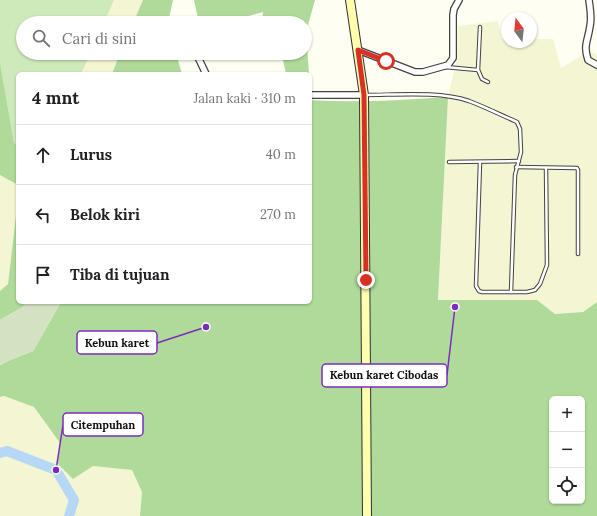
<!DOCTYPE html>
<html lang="id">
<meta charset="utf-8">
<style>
body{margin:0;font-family:Lora,serif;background:#f2f2f2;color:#202124}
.controls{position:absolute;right:12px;bottom:12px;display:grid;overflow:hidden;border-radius:6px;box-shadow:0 1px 3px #0004}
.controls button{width:36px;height:36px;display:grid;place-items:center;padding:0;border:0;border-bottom:1px solid #e0e0e0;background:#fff;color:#202124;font:20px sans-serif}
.compass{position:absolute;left:501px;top:12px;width:36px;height:36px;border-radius:50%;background:#fff;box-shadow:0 1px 3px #0004;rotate:345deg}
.stop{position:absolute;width:12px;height:12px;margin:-9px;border:3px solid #d93025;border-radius:50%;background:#fff}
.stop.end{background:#d93025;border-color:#fff;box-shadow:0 1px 4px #0008}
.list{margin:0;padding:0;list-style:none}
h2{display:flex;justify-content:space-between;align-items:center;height:52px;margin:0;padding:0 16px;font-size:17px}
h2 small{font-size:13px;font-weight:400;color:#757577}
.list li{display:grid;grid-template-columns:26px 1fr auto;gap:12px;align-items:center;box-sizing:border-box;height:60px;padding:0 16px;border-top:1px solid #e0e0e0}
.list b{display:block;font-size:15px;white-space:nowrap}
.list em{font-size:13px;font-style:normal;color:#757577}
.icon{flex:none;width:22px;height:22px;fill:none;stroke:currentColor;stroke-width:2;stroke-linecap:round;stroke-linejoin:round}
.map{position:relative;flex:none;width:597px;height:516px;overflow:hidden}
.search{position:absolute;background:#fff;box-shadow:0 1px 3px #0004;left:16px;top:16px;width:296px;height:44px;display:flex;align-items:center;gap:10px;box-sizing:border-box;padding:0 14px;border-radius:22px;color:#757577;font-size:15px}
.panel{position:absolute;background:#fff;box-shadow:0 1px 3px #0004;left:16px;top:72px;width:296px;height:232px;border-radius:6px}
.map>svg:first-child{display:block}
.farmland{fill:#f4f5d2}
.green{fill:#ceeabb}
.forest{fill:#b0da9a;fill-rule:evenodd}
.cemetery{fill:#d4e1c2}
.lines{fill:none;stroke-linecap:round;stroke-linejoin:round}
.river{stroke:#b7d7f6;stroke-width:10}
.service-casing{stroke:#424242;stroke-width:4.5}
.minor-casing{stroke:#424242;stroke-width:8}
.secondary-casing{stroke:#313131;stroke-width:10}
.service{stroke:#fff;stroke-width:2.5}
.minor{stroke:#fff;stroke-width:5.5}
.secondary{stroke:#fdfeae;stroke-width:8}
.route{stroke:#d93025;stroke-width:5}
.leader{fill:none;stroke:#7b2cbf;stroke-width:1.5}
.callout-dot{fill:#7b2cbf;stroke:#fff;stroke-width:1.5}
.callout{fill:#fff;stroke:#7b2cbf;stroke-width:1.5}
.callout-label{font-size:11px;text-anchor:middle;font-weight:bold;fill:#0f0f0f}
</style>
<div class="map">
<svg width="597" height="516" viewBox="0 0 597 516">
<rect width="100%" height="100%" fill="#fffef2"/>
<g class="farmland">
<polygon points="114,0 143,0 133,23 104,23"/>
<polygon points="498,21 501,39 507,40 507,42 531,42 531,39 553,39 561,68 589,51 597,55 597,302 583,312 555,314 537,300 438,300 448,97 457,59 458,26"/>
<polygon points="91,53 120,53 112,74 81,74"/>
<polygon points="0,175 18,185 18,197 8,284 0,291"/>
<polygon points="4,396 34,407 60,443 93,466 132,470 142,492 140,516 0,516 0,397"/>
</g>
<polygon class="green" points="0,0 114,0 104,23 23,23 23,53 91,53 81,74 18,74 18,146 14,143 0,62"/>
<g class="forest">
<polygon points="143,0 173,0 168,23 133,23"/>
<polygon points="194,0 315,0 306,32 309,74 286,74 283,60 262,53 305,53 305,23 262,23 263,12 237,19 236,23 199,23"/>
<polygon points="120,53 176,53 182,74 112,74"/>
<polygon points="0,62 14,143 18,146 18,185 0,175"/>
<path d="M448,97L438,300H537L555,314L583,312L597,302V516H140L142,492L132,470L93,466L73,479L57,463L60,443L34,407L4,396L0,397V365L10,360L33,351L61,302H310V100C356,103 402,100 448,97ZM552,399H582V501H552Z"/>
<polygon points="18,198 18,302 25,302 23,307 0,320 0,291 8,284"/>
</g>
<polygon class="cemetery" points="25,302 61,302 33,351 10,360 0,365 0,320 23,307"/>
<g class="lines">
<polyline class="river" points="0,453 7,451 56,470 74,500 69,516"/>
<g class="service-casing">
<g id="service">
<polyline points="445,67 478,70 482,79 488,82"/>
<polyline points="478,70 480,27"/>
<path d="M365,95C397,95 439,91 469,101C485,107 501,115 517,122L520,129L521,152L515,175L511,292"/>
<polyline points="449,162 519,161"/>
<polyline points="480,162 476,286 479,291 482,292 527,292 535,290 540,284 547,265 546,168"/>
<polyline points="516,167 577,168 578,170 578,254"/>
</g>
</g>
<g class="minor-casing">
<g id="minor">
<path d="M589,0C590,9 592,17 590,26C588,41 583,45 588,60L597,65"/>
<polyline points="358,50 415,72 423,72 448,65 453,58 453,15 454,9 459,0"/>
<polyline points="196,53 206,74"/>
<polyline points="310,95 364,95"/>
</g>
</g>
<g class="secondary-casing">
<polyline id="secondary" points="350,0 364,95 367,516"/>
</g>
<use href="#service" class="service"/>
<use href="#minor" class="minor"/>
<use href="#secondary" class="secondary"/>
</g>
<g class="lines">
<polyline class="route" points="366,280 364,95 358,50 386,61"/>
</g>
<path class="leader" d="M206 327L157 343M455 307L447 375M56 470L63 425"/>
<g class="callout-dot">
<circle cx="206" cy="327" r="4"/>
<circle cx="455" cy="307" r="4"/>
<circle cx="56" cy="470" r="4"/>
</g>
<g class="callout">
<rect x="77" y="331" width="80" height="23" rx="4"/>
<rect x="322" y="364" width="125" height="23" rx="4"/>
<rect x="63" y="413" width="80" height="23" rx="4"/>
</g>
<g class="callout-label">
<text x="117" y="347">Kebun karet</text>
<text x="384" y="379">Kebun karet Cibodas</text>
<text x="103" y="429">Citempuhan</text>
</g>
</svg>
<div class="controls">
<button>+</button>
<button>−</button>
<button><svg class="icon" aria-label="locate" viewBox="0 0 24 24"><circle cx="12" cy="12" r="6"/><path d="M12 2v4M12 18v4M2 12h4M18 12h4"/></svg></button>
</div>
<svg class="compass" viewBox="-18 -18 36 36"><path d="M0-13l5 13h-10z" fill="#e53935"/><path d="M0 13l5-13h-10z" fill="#757577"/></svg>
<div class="stop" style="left:386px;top:61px"></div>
<div class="stop end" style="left:366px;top:280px"></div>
<div class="search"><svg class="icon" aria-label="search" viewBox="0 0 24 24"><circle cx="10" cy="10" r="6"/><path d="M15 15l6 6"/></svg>Cari di sini</div>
<section class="panel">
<h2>4 mnt<small>Jalan kaki · 310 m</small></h2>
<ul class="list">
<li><svg class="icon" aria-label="ahead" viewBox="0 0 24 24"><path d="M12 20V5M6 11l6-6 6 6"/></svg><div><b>Lurus</b></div><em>40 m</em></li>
<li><svg class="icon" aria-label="left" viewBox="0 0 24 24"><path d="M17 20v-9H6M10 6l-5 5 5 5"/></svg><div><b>Belok kiri</b></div><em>270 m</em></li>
<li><svg class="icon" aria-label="arrive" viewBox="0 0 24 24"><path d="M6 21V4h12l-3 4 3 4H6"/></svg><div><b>Tiba di tujuan</b></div></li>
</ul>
</section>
</div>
